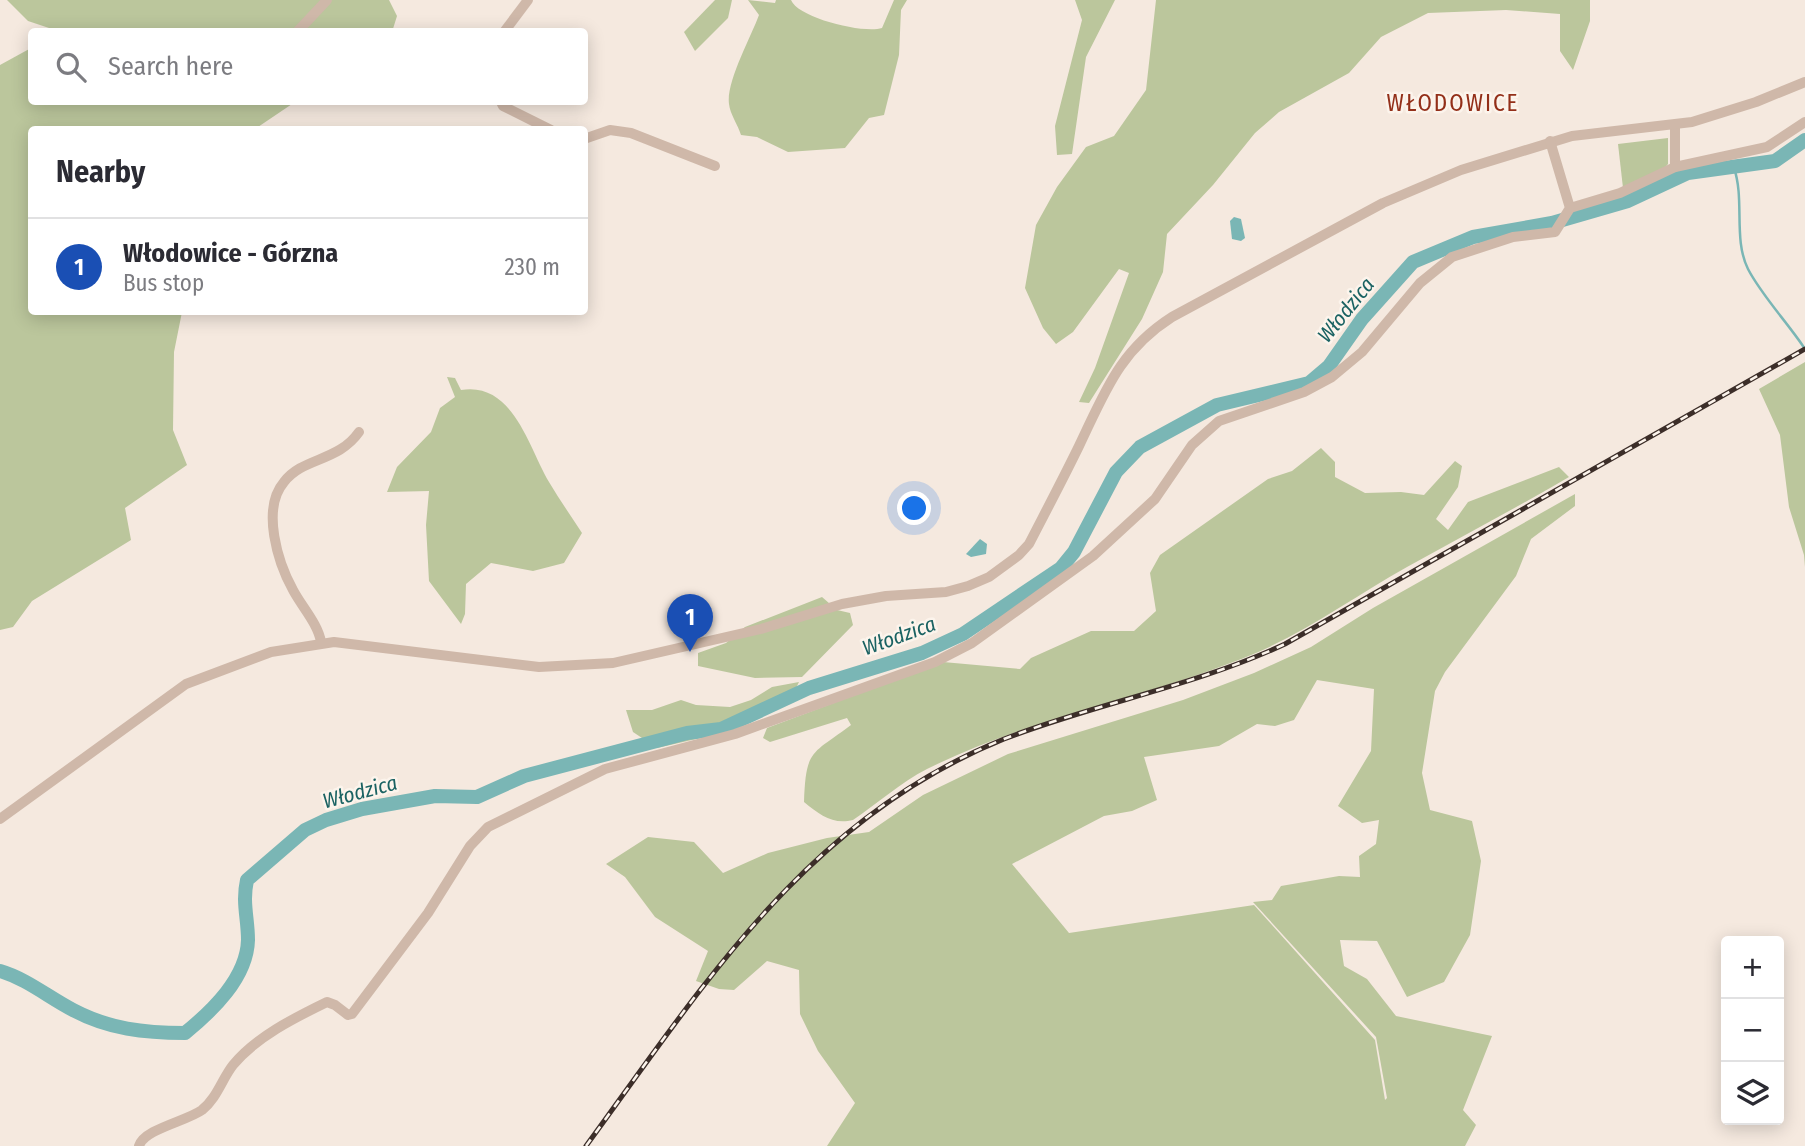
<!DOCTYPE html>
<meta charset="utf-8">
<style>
body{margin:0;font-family:"Fira Sans Condensed",sans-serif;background:#f2f2f3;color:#2b2b33}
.controls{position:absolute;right:21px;bottom:21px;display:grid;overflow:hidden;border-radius:7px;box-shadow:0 4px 18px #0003}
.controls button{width:63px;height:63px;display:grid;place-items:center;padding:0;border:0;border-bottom:2px solid #e1e1e2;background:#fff;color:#2b2b33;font:35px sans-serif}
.you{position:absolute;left:915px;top:509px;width:24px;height:24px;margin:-18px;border:5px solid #fff;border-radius:50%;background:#1a73e8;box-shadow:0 0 0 10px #1a73e833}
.badge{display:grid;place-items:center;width:46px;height:46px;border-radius:50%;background:#b45309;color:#fff;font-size:23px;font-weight:700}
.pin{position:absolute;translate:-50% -58px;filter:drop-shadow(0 2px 4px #0008)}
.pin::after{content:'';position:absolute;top:37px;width:24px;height:21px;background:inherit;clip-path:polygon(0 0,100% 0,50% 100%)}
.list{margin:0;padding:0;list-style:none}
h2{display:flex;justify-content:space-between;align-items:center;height:91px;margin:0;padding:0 28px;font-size:30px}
h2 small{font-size:23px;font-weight:400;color:#7c7c81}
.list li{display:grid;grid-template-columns:46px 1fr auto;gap:21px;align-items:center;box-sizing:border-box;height:98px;padding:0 28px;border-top:2px solid #e1e1e2}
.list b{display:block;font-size:26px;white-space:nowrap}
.list p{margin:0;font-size:23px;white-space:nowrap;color:#7c7c81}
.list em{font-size:23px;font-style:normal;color:#7c7c81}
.icon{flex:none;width:38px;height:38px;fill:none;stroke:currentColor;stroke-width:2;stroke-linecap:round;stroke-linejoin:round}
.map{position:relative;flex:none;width:1805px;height:1146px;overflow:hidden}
.search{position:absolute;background:#fff;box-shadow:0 4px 18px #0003;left:28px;top:28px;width:560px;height:77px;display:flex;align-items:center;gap:18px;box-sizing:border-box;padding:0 24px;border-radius:7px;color:#7c7c81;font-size:26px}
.panel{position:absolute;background:#fff;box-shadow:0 4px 18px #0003;left:28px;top:126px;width:560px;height:189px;border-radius:7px}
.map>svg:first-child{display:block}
.green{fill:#bbc69c;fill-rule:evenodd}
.water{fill:#7ab6b5}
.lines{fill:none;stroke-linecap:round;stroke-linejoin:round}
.stream{stroke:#7ab6b5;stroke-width:2.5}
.river{stroke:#7ab6b5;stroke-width:14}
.minor{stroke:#cfb8a9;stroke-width:10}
.rail-casing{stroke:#3c2e29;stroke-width:5}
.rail{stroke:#fcf4ec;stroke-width:2.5;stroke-dasharray:8;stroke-linecap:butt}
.labels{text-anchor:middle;stroke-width:5;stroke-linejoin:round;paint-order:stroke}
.water-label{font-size:21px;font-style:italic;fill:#1a6262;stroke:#fcf4ec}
.quarter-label{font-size:23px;letter-spacing:2px;fill:#932f19;stroke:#fcf4ec}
</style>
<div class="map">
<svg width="1805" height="1146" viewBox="0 0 1805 1146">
<rect width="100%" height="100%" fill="#f5e9df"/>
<g class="green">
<polygon points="7,0 389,0 397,16 392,32 49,32 52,29 28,21"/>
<polygon points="715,0 732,0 728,18 695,51 684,32"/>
<path d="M748,0L775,3L776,0H791C798,18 864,34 882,28L894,0H907L901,10L899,55L884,115L869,118L845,148L788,152L757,137L741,135C738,125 730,114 729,104C726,82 751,37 759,15Z"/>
<polygon points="1075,0 1115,0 1086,57 1072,154 1057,155 1055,126 1082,20"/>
<polygon points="1156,0 1590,0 1590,21 1573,70 1560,51 1560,14 1506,10 1428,13 1381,37 1349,73 1279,112 1255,133 1213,185 1167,234 1163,272 1142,319 1089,403 1079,402 1095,368 1129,273 1119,269 1073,332 1056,344 1043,328 1025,288 1036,225 1057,187 1086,147 1114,136 1146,90"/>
<polygon points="31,48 32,102 295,102 255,129 32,130 32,312 182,312 174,352 173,430 187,465 125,508 131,540 32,601 13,627 0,630 0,65"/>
<polygon points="1668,138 1668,164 1664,169 1623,188 1618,144"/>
<polygon points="1805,362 1805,567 1804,555 1789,507 1780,435 1759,389"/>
<path d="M447,377L455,378L461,390C513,381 529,448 549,482C559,499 571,516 582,533L564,563L533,571L491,563L466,584L465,614L461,624L429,581L426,525L429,491L387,492L397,467L431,432L440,408L455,397Z"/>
<path d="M1321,448L1335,462V477L1365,493L1401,492L1424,495L1455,461L1462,466L1458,487L1436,519L1448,530L1468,502L1559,467L1569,477C1516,508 1461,537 1407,567C1357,595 1309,630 1256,653C1148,698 1032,717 927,769C901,782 877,804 853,820C833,825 820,815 804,802C806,749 811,755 851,725L847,718L770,742L763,738L767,728L943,662L1020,669L1031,658L1091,631H1134L1156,611L1150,573L1160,555L1268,479L1292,471Z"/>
<path d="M1575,494V506L1531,539L1516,576L1445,672L1435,691L1422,773L1430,810L1472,821L1481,861L1470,935L1444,982L1407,997L1377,941L1340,940L1344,966L1367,979L1396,1016L1492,1036L1463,1110L1476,1125L1465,1146H827L855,1103L818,1051L800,1014L799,970L767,961L734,990L719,989L696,981L708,951L655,917L625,877L606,864L648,837L694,842L723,873L768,853L827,838L869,832L923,795L1008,754L1183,700L1254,673L1311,647L1373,608ZM1317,680L1374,689L1371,751L1338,806L1362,823L1379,820L1376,844L1359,856L1360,877L1339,876L1281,886L1272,900L1253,902L1376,1037L1387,1098L1385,1100L1375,1040L1254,905L1069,933L1012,864L1104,816L1132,811L1157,800L1144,757L1219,746L1257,724L1275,726L1294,720Z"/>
<polygon points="822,597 837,610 850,613 853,625 802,677 755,678 698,666 698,653 726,643 745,627"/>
<polygon points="799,682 796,688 709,736 657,748 633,732 626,710 652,710 681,700 696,705 730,707 751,700 772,687"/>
</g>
<g class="water">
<polygon points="1234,217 1241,219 1245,238 1241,241 1232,239 1230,221"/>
<polygon points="980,539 987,544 986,554 971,557 966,554"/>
</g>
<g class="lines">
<path class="stream" d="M1734,168C1745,200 1733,239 1748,269C1762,296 1788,323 1805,349"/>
<path class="river" d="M0,971C27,979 48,997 73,1010C109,1029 144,1033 185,1033C212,1011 247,978 248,940C248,918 242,903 247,880L305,830L326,820L362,809L435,796L477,797L524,776L687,733L721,729L809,688L922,653L963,634L1061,568L1074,552L1116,472L1140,447L1217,405L1309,383L1329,366L1362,319L1413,262L1473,237L1552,223L1628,201L1688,173L1775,161L1805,140"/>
<g class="minor">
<polyline points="297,32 327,0"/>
<polyline points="504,32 528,0"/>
<polyline points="501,102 503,106 551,130"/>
<polyline points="584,139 610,130 631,133 715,166"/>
<polyline points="1675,167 1675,125"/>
<polyline points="1570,208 1620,193 1675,167 1767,147 1805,122"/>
<path d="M321,642C318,624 302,607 293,590C278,563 261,509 284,482C303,457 338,462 359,432"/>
<path d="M0,819L186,684L271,652L334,642L539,667L613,663L761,629L842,604L886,596L946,592L968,586L989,577L1019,555L1029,544C1046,511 1063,479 1079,446C1105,392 1119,351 1172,317L1383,203L1461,170L1572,136L1692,122L1756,102L1805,82"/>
<path d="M139,1146C144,1129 187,1121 202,1110C217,1098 222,1079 233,1065C256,1037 294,1018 327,1002L335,1005L348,1015L352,1014L428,913L470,846L488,827L605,769L735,734L935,662L972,643L1093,556L1155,499L1192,445L1219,421L1304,392L1332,377L1362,352L1420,283L1452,257L1513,237L1555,232L1570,208L1550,141"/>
</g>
<g class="rail-casing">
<path id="rail" d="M586,1146C705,983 808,818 1004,739C1097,703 1195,686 1285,644L1805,349"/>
</g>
<use href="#rail" class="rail"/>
</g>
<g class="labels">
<g class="water-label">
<text transform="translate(1346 310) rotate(-51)" y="7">Włodzica</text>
<text transform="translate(899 636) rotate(-20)" y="7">Włodzica</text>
<text transform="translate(360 792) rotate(-15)" y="7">Włodzica</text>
</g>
<g class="quarter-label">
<text x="1453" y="111">WŁODOWICE</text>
</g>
</g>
</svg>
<div class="controls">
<button>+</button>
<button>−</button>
<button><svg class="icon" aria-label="layers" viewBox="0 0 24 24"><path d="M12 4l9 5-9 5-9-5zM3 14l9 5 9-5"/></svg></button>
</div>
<div class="you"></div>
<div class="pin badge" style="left:690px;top:652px;background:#1a4fb4">1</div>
<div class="search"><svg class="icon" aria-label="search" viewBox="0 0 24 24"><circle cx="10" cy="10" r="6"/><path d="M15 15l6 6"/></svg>Search here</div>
<section class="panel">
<h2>Nearby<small></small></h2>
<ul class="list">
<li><span class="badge" style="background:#1a4fb4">1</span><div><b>Włodowice - Górzna</b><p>Bus stop</p></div><em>230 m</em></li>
</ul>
</section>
</div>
